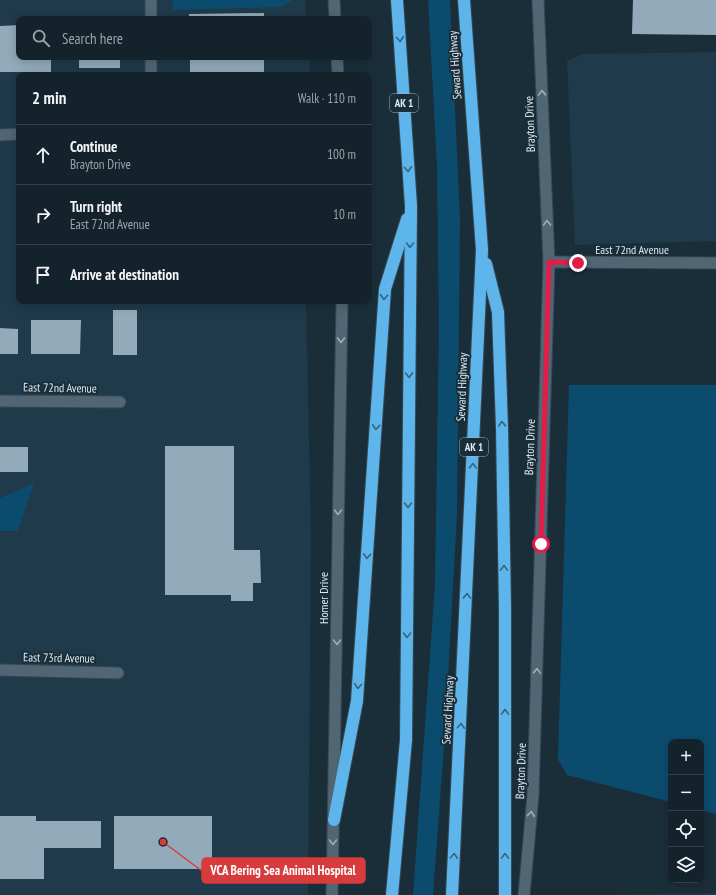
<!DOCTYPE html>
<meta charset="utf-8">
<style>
body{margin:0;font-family:"PT Sans Narrow",sans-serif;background:#212f38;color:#f1f3f6}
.controls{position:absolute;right:12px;bottom:12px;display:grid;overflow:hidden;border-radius:8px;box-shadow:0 2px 10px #0003}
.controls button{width:36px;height:36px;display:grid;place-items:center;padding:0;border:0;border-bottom:1px solid #333f48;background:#14222c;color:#f1f3f6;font:20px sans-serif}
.stop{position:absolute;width:12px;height:12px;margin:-9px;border:3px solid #e11d48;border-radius:50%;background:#fff}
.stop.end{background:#e11d48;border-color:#fff;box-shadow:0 1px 4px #0008}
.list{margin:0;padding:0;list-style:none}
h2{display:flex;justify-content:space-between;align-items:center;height:52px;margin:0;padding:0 16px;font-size:17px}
h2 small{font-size:13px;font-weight:400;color:#9da4a9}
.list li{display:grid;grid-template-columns:26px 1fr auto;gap:12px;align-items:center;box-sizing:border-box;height:60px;padding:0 16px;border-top:1px solid #333f48}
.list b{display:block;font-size:15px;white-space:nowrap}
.list p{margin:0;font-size:13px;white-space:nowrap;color:#9da4a9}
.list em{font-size:13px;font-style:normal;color:#9da4a9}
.icon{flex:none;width:22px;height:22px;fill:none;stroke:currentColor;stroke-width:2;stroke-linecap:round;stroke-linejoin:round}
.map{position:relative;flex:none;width:716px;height:895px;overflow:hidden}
.search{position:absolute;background:#14222c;box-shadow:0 2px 10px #0003;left:16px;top:16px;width:356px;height:44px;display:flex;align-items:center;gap:10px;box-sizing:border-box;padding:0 14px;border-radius:8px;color:#9da4a9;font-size:15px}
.panel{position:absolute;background:#14222c;box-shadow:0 2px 10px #0003;left:16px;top:72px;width:356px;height:232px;border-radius:8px}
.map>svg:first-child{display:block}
.built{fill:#1f3a4a}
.green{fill:#0b4c6e}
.building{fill:#93aaba}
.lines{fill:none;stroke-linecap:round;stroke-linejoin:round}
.minor-casing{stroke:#374953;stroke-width:13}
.tertiary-casing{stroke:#374953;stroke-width:13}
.motorway-casing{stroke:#374953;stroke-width:14}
.minor{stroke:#506674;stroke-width:11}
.tertiary{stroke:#506674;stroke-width:11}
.motorway{stroke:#5eb5eb;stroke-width:12}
.oneway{stroke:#356481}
.oneway2{stroke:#9daeb9}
.route{stroke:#e11d48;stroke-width:5}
.labels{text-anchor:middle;stroke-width:4;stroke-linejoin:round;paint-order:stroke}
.shield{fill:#1a2e3a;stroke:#a2b1ba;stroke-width:1}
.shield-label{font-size:11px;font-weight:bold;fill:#dce9f1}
.street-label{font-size:12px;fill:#dce9f1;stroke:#1a2e3a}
.leader{fill:none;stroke:#d73b3c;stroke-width:1.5}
.callout-dot{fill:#d73b3c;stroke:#1a2e3a;stroke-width:1.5}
.callout{fill:#d73b3c;stroke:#d73b3c;stroke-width:1.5}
.callout-label{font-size:13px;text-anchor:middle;font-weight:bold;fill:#fff}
</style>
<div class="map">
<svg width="716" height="895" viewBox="0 0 716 895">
<rect width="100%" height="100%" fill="#1a2e3a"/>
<g class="built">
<polygon points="0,0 305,0 306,19 19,19 19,57 309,57 310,75 19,75 19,301 306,301 311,537 308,895 0,895"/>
<polygon points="716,52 716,241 575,245 567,61 583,54"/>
<polygon points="716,893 716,895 614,895"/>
</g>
<g class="green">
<polygon points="173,0 293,0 281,7 172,10"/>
<polygon points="428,0 450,0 460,220 457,513 445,732 433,895 413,895 435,584 439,327 437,165"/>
<polygon points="569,385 716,385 716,814 701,810 701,742 671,742 671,802 567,775 558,759"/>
<polygon points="34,483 18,531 0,531 0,498"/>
</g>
<g class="building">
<polygon points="633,0 716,0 716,35 632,34"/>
<polygon points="264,13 264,19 189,19 189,14"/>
<rect x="79" y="17" width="41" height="2"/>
<polygon points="19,25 19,57 51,57 51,72 0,72 0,26"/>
<rect x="79" y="57" width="41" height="11"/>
<rect x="190" y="57" width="74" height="18"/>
<rect x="113" y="310" width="24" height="45"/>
<polygon points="31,320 81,320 80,354 31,354"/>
<polygon points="0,328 18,329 18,354 0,354"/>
<polygon points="165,446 234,446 234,550 260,550 261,583 253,583 253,601 231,601 231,595 165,595"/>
<rect x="0" y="447" width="28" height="25"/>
<polygon points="0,816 36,816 36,821 101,821 101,848 44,848 44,879 0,879"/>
<rect x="114" y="816" width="98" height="53"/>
</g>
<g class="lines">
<g class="minor-casing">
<g id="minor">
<polyline points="151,0 151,19"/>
<polyline points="151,57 151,75"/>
<polyline points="0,135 19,134"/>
<polyline points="549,262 716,263"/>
<polyline points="0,401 120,402"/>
<polyline points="0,670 118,673"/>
</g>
</g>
<g class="tertiary-casing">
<g id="tertiary">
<polyline points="334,0 335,19"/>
<polyline points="337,57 338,75"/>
<polyline points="332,895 342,301"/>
<polyline points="524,895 533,795 549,262 538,0"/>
</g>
</g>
<g class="motorway-casing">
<g id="motorway">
<polyline points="486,264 498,312 502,428 505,609 505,895"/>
<polyline points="334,820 357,701 385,289 407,219"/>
<polyline points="392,895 406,740 411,206 397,0"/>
<polyline points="452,895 482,250 464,0"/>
</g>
</g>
<use href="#minor" class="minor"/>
<use href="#tertiary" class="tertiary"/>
<use href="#motorway" class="motorway"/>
</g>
<defs><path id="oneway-chevron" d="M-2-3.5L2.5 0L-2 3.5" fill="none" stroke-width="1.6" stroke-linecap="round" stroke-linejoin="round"/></defs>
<g class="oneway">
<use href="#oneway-chevron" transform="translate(400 39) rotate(86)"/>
<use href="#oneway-chevron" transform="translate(408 169) rotate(86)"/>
<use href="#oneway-chevron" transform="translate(410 245) rotate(90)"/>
<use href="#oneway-chevron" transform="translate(384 297) rotate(94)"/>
<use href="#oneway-chevron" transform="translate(409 375) rotate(90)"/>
<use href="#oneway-chevron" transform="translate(502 424) rotate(-92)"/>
<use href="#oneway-chevron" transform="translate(376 427) rotate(94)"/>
<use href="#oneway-chevron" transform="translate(473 466) rotate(-88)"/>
<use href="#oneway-chevron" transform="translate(408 505) rotate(90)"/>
<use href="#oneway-chevron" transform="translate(367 556) rotate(94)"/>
<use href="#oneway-chevron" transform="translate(504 568) rotate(-91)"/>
<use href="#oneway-chevron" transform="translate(467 596) rotate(-88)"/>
<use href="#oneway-chevron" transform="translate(407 635) rotate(90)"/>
<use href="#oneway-chevron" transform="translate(358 686) rotate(95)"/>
<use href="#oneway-chevron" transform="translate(505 712) rotate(-90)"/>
<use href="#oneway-chevron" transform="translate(461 726) rotate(-87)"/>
<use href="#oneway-chevron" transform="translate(454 856) rotate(-87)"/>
<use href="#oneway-chevron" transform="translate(505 856) rotate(-89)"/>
</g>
<g class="oneway2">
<use href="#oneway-chevron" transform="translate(542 93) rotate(-92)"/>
<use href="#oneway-chevron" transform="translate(547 223) rotate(-92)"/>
<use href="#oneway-chevron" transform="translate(341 340) rotate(91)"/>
<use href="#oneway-chevron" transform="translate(338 512) rotate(91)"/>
<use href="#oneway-chevron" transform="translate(337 642) rotate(90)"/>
<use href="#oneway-chevron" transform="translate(537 671) rotate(-88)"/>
<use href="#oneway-chevron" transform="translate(531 814) rotate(-85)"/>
<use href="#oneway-chevron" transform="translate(333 842) rotate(91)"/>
</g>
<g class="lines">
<polyline class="route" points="541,544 549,262 578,263"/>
</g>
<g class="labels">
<g class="shield">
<rect x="390" y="94" width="28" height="18" rx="3"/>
<rect x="460" y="438" width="28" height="18" rx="3"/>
</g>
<g class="shield-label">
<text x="404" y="107">AK 1</text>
<text x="474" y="451">AK 1</text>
</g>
<g class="street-label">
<text transform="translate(455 65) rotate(-94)" y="4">Seward Highway</text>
<text transform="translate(530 124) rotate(-92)" y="4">Brayton Drive</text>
<text x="632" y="254">East 72nd Avenue</text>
<text transform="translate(462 387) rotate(-88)" y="4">Seward Highway</text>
<text transform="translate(60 388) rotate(1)" y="4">East 72nd Avenue</text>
<text transform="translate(530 447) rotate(-88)" y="4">Brayton Drive</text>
<text transform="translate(324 598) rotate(-90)" y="4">Homer Drive</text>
<text transform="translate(59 658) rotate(1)" y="4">East 73rd Avenue</text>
<text transform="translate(448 710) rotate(-87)" y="4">Seward Highway</text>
<text transform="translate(521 771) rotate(-88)" y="4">Brayton Drive</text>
</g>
</g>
<path class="leader" d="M163 842L202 871"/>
<circle class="callout-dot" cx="163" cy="842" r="4"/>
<rect class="callout" x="202" y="858" width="163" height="25" rx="4"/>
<g class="callout-label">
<text x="283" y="875">VCA Bering Sea Animal Hospital</text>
</g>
</svg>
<div class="controls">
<button>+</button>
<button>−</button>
<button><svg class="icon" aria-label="locate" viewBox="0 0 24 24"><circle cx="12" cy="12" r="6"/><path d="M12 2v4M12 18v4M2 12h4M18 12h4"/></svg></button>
<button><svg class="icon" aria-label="layers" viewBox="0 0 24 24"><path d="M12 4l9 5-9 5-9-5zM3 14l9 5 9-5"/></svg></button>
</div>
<div class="stop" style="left:541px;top:544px"></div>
<div class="stop end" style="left:578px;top:263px"></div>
<div class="search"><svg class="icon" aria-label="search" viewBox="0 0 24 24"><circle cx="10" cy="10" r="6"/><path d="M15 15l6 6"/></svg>Search here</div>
<section class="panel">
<h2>2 min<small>Walk · 110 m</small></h2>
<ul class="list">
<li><svg class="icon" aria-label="ahead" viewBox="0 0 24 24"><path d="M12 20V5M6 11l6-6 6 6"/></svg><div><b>Continue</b><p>Brayton Drive</p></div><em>100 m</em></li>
<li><svg class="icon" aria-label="right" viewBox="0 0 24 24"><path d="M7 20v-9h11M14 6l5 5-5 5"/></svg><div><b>Turn right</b><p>East 72nd Avenue</p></div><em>10 m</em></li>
<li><svg class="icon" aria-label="arrive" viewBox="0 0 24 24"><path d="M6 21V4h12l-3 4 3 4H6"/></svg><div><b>Arrive at destination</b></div></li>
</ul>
</section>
</div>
